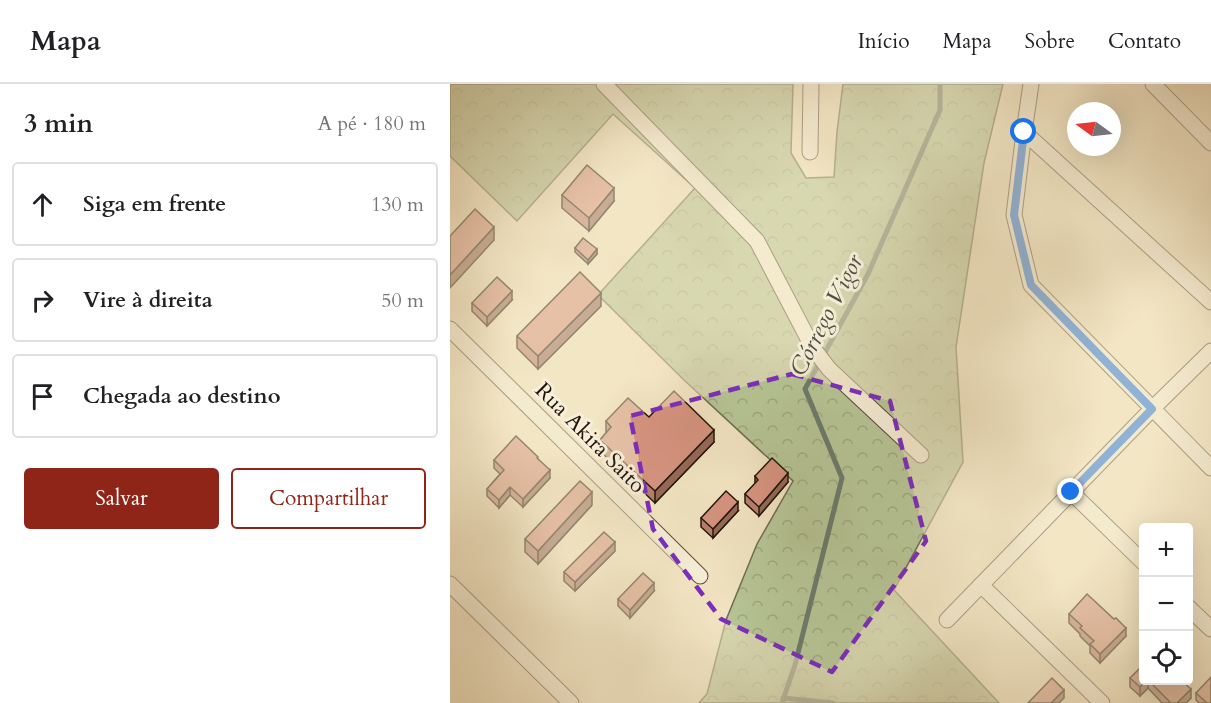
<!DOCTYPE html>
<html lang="pt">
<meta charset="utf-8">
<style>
body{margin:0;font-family:Cardo,serif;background:#f2f2f2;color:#202124}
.controls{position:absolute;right:18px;bottom:18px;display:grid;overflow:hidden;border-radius:6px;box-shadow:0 6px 24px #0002}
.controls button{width:54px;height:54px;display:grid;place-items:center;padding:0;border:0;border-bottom:2px solid #e0e0e0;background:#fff;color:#202124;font:30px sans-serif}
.compass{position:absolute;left:617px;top:18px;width:54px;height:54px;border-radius:50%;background:#fff;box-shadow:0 6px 24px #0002;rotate:285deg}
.stop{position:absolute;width:18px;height:18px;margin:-14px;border:4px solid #1a73e8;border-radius:50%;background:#fff}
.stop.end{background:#1a73e8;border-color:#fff;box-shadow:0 2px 6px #0008}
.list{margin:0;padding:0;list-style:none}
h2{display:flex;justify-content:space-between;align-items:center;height:78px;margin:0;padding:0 24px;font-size:26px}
h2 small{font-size:20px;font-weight:400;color:#757577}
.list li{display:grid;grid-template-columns:39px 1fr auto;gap:18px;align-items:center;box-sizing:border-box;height:84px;margin:0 12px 12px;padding:0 12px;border:2px solid #e0e0e0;border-radius:6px}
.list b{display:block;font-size:22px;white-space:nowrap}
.list em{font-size:20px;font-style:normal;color:#757577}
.actions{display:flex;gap:12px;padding:18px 24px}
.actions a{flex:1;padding:14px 0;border:2px solid #8f2418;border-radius:6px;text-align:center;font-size:21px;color:#8f2418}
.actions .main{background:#8f2418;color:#fff}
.icon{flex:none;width:33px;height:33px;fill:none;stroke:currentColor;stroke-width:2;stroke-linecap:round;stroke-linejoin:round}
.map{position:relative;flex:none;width:761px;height:619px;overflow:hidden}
header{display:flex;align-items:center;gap:36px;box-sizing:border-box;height:84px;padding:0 30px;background:#fff;border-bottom:2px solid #e0e0e0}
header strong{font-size:28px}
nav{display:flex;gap:33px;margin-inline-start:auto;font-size:21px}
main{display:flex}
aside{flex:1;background:#fff}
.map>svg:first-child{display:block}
.forest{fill:url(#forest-crowns);stroke:#6c6e50;stroke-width:1.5}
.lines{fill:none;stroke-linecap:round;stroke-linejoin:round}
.stream{stroke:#6b7c6c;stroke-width:5}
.minor-casing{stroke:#554937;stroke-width:17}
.minor{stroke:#f7efd9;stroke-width:15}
.wall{fill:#b97f6f;stroke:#201508;stroke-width:1.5}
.shaded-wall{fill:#96685a;stroke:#201508;stroke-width:1.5}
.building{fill:#d79481;stroke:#201508;stroke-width:1.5}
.route{stroke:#1a73e8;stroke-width:8}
.marked{fill:none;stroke:#7b2cbf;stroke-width:4.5;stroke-dasharray:12 8;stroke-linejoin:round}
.labels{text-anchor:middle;stroke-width:6;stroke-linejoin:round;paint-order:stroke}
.street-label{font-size:22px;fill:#201508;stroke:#f7efd9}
.water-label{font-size:24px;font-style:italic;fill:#4c5142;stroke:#f7efd9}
</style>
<header>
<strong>Mapa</strong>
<nav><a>Início</a><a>Mapa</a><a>Sobre</a><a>Contato</a></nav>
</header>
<main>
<aside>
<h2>3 min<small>A pé · 180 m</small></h2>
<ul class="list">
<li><svg class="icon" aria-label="ahead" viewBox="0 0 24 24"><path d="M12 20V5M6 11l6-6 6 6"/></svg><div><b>Siga em frente</b></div><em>130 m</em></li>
<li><svg class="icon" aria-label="right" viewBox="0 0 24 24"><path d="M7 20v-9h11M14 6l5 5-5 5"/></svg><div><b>Vire à direita</b></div><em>50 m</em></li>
<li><svg class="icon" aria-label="arrive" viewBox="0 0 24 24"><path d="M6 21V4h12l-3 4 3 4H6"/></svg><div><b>Chegada ao destino</b></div></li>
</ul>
<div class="actions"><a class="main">Salvar</a><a>Compartilhar</a></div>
</aside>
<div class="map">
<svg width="761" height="619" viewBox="0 0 761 619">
<defs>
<pattern id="forest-crowns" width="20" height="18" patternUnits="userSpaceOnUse" patternTransform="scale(1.5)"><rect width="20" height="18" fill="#b7c697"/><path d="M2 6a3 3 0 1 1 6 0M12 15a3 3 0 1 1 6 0" fill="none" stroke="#9da981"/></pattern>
</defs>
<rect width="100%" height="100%" fill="#f3e6c4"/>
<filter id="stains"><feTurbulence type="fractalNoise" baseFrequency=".00333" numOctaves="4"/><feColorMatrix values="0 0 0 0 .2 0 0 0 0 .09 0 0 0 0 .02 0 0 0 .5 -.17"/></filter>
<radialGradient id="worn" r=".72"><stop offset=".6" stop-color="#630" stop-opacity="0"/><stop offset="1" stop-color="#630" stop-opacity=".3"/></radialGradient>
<polygon class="forest" points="0,0 343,0 341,69 356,94 384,93 387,48 393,0 553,0 534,79 506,263 513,378 444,506 549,619 249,619 257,610 276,536 307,460 343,397 234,296 148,211 245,104 163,30 67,137 0,72"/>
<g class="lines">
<g class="stream">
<polyline points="333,614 383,619"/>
<polyline points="332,619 345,581 392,394 355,305 418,190 490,26 490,0"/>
</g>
<g class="minor-casing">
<g id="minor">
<polyline points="154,0 307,157 363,264 379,285 471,371"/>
<polyline points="581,0 574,48 564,131 581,201 761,384"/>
<polyline points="703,0 761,59"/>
<polyline points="574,48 761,218"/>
<polyline points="360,68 361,0"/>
<polyline points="0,245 250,492"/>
<polyline points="621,408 694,479"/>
<polyline points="0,500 121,619"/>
<polyline points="531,501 652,619"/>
<polyline points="738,523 761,545"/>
<polyline points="497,536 702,325 761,267"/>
</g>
</g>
<use href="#minor" class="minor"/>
</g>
<g class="wall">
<polygon points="112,111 164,117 139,147 112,124"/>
<polygon points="125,164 147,170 138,180 125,168"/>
<polygon points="62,216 37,242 22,227 22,219"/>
<polygon points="151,222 88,285 67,264 67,252"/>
<polygon points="199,333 264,358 205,419 150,367 150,356 156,349 156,337"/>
<polygon points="88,375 100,394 73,423 60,411 49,424 37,412 37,405 50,390 44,384 44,376"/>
<polygon points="305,392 338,398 309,432 295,419 295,410 305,400"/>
<polygon points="142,421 88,480 75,468 75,455"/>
<polygon points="288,427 263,454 251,443 251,434"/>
<polygon points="165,467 125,507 114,497 114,488"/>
<polygon points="204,507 180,534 168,522 168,515"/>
<polygon points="619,530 676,552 650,579 640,569 640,562 630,552 630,550 619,539"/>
<polygon points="680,594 693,597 725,597 741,614 736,619 712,619 698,604 690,612 680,603"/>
<polygon points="746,609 761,619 749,619 746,616"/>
</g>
<g class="shaded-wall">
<polygon points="164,104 164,117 139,147 139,134"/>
<polygon points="44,143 44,156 0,204 0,191"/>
<polygon points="147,165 147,170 138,180 138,176"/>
<polygon points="62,207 62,216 37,242 37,233"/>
<polygon points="151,209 151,222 88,285 88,272"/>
<polygon points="264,346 264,358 205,419 205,407"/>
<polygon points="100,386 100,394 73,423 73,415"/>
<polygon points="338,389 338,398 309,432 309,423"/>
<polygon points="60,403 60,411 49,424 49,416"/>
<polygon points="142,408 142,421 88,480 88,467"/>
<polygon points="288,418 288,427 263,454 263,445"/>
<polygon points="165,458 165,467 125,507 125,498"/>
<polygon points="204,499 204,507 180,534 180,526"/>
<polygon points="676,544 676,552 650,579 650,570"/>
<polygon points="696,597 698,597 698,604 690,612 690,603"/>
<polygon points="741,605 741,614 736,619 727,619"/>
<polygon points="614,606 614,614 609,619 601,619"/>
</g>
<g class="building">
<polygon points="137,81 164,104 139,134 112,111"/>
<polygon points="25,125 44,143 0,191 0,152"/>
<polygon points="133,154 147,165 138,176 125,164"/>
<polygon points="130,188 151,209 88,272 67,252"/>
<polygon points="47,193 62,207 37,233 22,219"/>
<polygon points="224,307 264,346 205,407 150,356 161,343 156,337 178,314 199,333"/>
<polygon points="66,352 88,373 87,374 100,386 73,415 60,403 49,416 37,405 54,386 44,376"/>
<polygon points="322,374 338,389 309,423 295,410 308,396 305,392"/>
<polygon points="130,397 142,408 88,467 75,455"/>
<polygon points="276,407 288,418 263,445 251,434"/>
<polygon points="154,448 165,458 125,498 114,488"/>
<polygon points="193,489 204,499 180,526 168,515"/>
<polygon points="637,510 664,535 666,534 676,544 650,570 640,560 644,557 630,544 632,542 619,530"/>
<polygon points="693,581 693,597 696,597 690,603 680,594"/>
<polygon points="761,593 761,619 757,619 746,609"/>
<polygon points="602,594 614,606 601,619 578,619"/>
<polygon points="699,597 725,597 726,598 727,597 732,597 741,605 727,619 721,619"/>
</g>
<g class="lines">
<polyline class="route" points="574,48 564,131 581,201 702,325 621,408"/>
</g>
<path d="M0 0H761V619H0ZM342,290L440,317L476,457L382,588L271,535L203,445L180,332Z" fill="#f3e6c4" fill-opacity=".55" fill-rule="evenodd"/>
<path class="marked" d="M342,290L440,317L476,457L382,588L271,535L203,445L180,332Z"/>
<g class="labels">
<g class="street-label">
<text transform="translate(141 353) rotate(45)" y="8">Rua Akira Saito</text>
</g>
<g class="water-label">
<text transform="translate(376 231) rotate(-63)" y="8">Córrego Vigor</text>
</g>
</g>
<rect width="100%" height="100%" filter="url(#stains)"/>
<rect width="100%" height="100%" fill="url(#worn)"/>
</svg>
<div class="controls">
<button>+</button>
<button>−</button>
<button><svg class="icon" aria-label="locate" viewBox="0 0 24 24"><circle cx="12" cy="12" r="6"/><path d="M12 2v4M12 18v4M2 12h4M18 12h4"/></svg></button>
</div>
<svg class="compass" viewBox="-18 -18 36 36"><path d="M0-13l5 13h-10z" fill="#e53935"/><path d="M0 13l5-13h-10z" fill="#757577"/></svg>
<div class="stop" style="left:574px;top:48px"></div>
<div class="stop end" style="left:621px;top:408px"></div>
</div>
</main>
